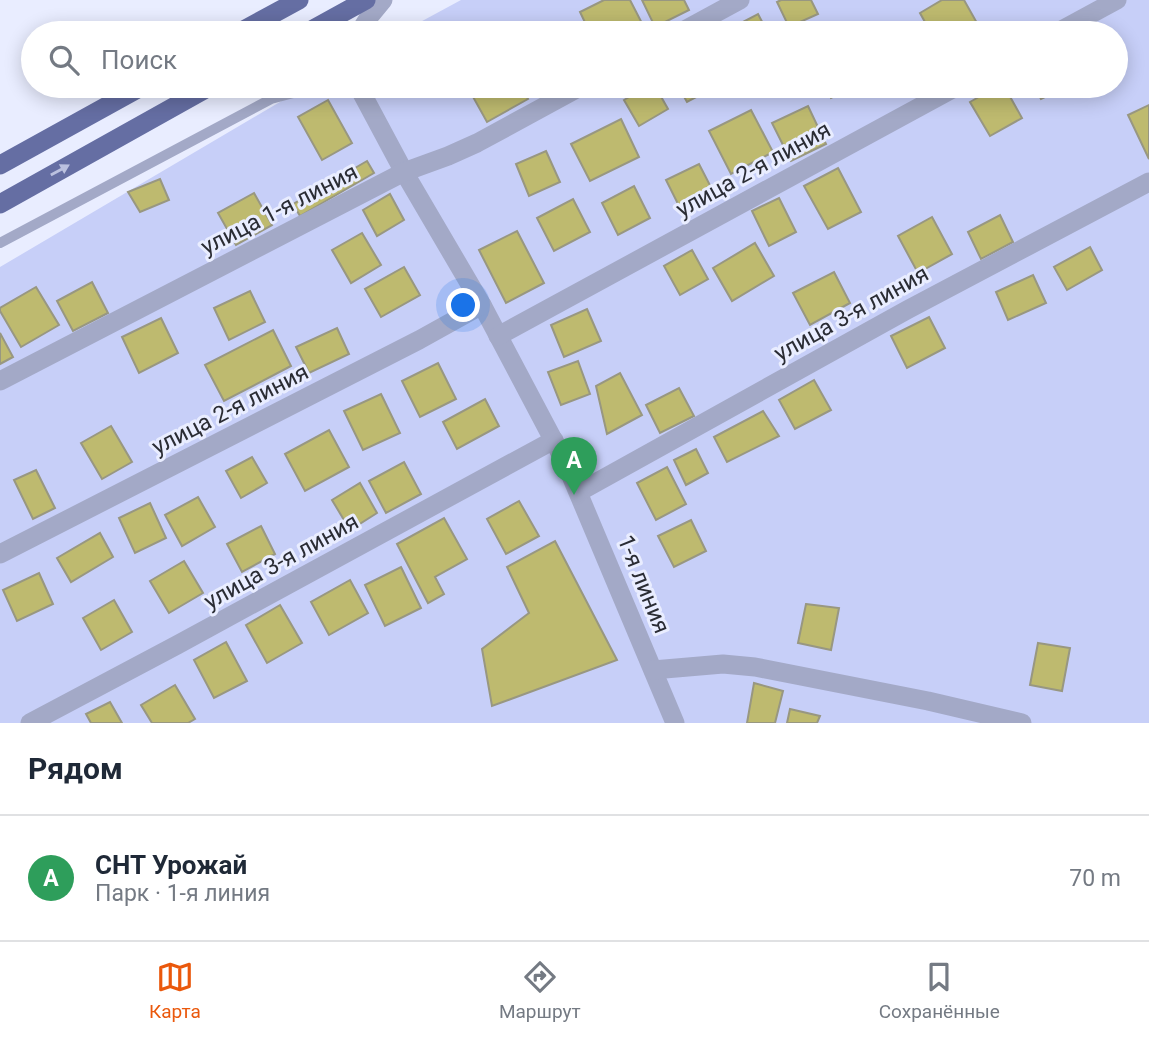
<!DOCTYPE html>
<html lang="ru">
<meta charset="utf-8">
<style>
body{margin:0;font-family:Roboto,sans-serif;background:#f2f2f3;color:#1f2937}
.you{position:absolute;left:464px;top:306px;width:24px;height:24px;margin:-18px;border:5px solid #fff;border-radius:50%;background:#1a73e8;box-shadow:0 0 0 10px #1a73e833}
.badge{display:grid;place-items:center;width:46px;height:46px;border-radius:50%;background:#ea580c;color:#fff;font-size:23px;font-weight:700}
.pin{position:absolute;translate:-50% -58px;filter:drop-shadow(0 2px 4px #0008)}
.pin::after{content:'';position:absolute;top:37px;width:24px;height:21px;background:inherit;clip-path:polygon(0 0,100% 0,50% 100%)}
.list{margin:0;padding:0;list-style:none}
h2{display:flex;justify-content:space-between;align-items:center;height:91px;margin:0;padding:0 28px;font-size:30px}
h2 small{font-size:23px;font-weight:400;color:#747a83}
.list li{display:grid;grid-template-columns:46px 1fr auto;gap:21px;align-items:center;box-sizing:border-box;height:126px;padding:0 28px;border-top:2px solid #e0e1e3}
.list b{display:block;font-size:26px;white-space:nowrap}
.list p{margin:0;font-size:23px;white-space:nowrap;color:#747a83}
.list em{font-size:23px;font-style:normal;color:#747a83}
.icon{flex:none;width:38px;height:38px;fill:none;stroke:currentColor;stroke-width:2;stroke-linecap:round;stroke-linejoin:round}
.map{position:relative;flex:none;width:1149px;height:723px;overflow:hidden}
.search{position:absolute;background:#fff;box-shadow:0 4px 18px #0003;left:21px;right:21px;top:21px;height:77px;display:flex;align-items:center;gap:18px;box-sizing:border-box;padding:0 24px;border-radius:38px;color:#747a83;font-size:26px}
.sheet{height:217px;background:#fff}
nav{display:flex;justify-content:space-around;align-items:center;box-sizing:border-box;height:98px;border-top:2px solid #e0e1e3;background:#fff;font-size:19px;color:#747a83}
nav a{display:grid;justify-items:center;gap:4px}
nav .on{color:#ea580c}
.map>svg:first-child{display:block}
.green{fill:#c7cff8}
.building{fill:#beba6f;stroke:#989781;stroke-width:2}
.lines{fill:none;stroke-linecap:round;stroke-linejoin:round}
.service{stroke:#a3a9c7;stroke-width:10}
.minor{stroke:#a3a9c7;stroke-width:19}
.primary{stroke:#656ea3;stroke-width:19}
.oneway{fill:#bbc1df}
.labels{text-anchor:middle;stroke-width:6;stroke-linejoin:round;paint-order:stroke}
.street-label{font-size:23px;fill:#2a2c34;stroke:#e9edff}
</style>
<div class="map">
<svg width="1149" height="723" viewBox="0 0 1149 723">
<rect width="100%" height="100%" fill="#e9edff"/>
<polygon class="green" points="461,0 1149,0 1149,723 0,723 0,267 307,86 1116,86 1116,33 400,33"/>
<g class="building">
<polygon points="604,0 630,0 647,33 590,33 580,12"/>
<polygon points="642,0 684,0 689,10 655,27"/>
<polygon points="781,0 811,0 818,14 789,27 777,2"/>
<polygon points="942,0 964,0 977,23 958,33 931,33 920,13"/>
<polygon points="758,14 768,33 722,33"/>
<polygon points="467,86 520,86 528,99 487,122"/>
<polygon points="648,86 655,86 668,109 639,126 624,100"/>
<polygon points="678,86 717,86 687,102"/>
<polygon points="824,86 854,86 831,98"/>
<polygon points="998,86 1004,86 1022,118 990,136 970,102"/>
<polygon points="1034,86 1068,86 1041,99"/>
<polygon points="328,100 352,143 322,160 298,117"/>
<polygon points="1149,105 1149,159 1128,115"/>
<polygon points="808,106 826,144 791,161 772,123"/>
<polygon points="751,110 773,152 731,174 709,131"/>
<polygon points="621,119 639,157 590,181 571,144"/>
<polygon points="546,151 560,182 529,196 516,164"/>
<polygon points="367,161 374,173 300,216 293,204"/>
<polygon points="699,164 715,195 682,212 666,180"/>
<polygon points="838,168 861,212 828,229 804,186"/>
<polygon points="160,179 169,200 140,212 128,192"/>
<polygon points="634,186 650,218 618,235 602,203"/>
<polygon points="254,193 272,225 236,245 218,213"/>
<polygon points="390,194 404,220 377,236 363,210"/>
<polygon points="779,198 796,232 769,246 752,211"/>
<polygon points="573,199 590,232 554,251 537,218"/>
<polygon points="1000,215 1013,242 981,259 968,232"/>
<polygon points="932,217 952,254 918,273 898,236"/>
<polygon points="517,231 544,283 506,303 479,250"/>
<polygon points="362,233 381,265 351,283 332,250"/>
<polygon points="755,243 774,276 732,301 713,268"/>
<polygon points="1090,247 1102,270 1067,290 1054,267"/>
<polygon points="692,250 708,279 680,295 664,266"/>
<polygon points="404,267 420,295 381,317 365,289"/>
<polygon points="834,272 850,303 810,325 793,293"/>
<polygon points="1033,275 1046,303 1008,320 996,292"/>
<polygon points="92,282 108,313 73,331 57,301"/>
<polygon points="36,287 59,325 21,347 0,311 0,308"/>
<polygon points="250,291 265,322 229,340 214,308"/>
<polygon points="587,309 601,341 564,357 551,325"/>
<polygon points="929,317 945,348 907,368 891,336"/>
<polygon points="161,318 178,353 139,373 122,337"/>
<polygon points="337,328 349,354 309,373 296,347"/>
<polygon points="273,330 291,366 224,401 205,365"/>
<polygon points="0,333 13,357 0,364"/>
<polygon points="578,361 590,394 561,405 548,372"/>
<polygon points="438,363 456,399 420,417 402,381"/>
<polygon points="620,373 642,415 607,434 596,386"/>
<polygon points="814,380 831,410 795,429 779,400"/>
<polygon points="679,388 694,416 660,433 646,405"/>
<polygon points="381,394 400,433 363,450 344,411"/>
<polygon points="485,399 499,426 457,449 443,422"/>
<polygon points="763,411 779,436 727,462 714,437"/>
<polygon points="111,426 132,462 102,479 81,443"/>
<polygon points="329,430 349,467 305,491 285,454"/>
<polygon points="696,449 708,473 686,485 674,460"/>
<polygon points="252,457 267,483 241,498 226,471"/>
<polygon points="404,462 421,494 386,513 369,481"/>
<polygon points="667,467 686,504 656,520 637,483"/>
<polygon points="36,470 55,508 33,519 14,480"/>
<polygon points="360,483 377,513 350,530 332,500"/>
<polygon points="198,497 215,527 182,546 165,515"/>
<polygon points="519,501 539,536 506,554 487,519"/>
<polygon points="150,503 166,538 135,553 119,518"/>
<polygon points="444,518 467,559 435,577 444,594 428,603 397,544"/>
<polygon points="691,520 706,551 674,567 658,536"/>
<polygon points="261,526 275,554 242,572 227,544"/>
<polygon points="100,533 113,557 71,582 57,558"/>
<polygon points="555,541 617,660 492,706 482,649 529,613 507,567"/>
<polygon points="184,561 203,593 169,613 150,581"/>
<polygon points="401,567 421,608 385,626 365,585"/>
<polygon points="39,573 53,604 17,621 3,590"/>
<polygon points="350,580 368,613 329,635 311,602"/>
<polygon points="114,600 132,632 101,650 83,618"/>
<polygon points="806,604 839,608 831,650 798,643"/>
<polygon points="280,605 302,643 267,663 246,625"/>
<polygon points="226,642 247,681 214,698 194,660"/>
<polygon points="1038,643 1070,648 1062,691 1030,685"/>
<polygon points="754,683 783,691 775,723 747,723"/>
<polygon points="175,685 195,719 188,723 152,723 141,705"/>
<polygon points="110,702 122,723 91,723 86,714"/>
<polygon points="790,709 820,716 817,723 787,723"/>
</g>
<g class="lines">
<polyline class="service" points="0,243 271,99 301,91 328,93 359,90"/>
<g class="minor">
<polyline points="359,33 369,17 383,0"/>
<polyline points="679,33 740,0"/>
<polyline points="1056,33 1117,0"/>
<polyline points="358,86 404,172 482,305 566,464 675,723"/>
<polyline points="498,336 958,86"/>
<polyline points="0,381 404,172 448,156 477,143 582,86"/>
<polyline points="579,492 907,310 1149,182"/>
<polyline points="0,554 419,340 482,305"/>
<polyline points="653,670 723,664 755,667 928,701 1022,723"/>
<polyline points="30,723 177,645 554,440"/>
</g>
<g class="primary">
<polyline points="238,33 299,0"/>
<polyline points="306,33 366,0"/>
<polyline points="0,165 143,86"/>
<polyline points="0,204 211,86"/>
</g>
</g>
<defs><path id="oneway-solid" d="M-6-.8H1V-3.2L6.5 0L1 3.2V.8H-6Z" transform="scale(1.75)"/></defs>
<use class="oneway" href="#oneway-solid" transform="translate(60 170) rotate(-29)"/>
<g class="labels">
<g class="street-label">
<text transform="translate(753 169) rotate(-29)" y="8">улица 2-я линия</text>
<text transform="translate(279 209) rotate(-27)" y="8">улица 1-я линия</text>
<text transform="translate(851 313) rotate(-29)" y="8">улица 3-я линия</text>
<text transform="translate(230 409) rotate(-27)" y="8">улица 2-я линия</text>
<text transform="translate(281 561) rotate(-29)" y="8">улица 3-я линия</text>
<text transform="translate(644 584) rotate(68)" y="8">1-я линия</text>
</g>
</g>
</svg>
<div class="you"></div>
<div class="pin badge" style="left:574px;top:495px;background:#2e9e5b">A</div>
<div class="search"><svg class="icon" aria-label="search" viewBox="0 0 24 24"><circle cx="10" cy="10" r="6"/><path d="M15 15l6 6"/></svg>Поиск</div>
</div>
<section class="sheet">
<h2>Рядом<small></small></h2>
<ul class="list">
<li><span class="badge" style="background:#2e9e5b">A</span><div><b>СНТ Урожай</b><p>Парк · 1-я линия</p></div><em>70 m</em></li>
</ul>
</section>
<nav>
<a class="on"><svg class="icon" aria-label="map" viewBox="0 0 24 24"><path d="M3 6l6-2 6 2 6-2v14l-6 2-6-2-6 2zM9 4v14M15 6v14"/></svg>Карта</a>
<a><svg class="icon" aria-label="directions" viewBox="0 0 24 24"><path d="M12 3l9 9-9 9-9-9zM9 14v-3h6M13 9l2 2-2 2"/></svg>Маршрут</a>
<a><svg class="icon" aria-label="saved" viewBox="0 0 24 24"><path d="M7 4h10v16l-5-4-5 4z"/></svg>Сохранённые</a>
</nav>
